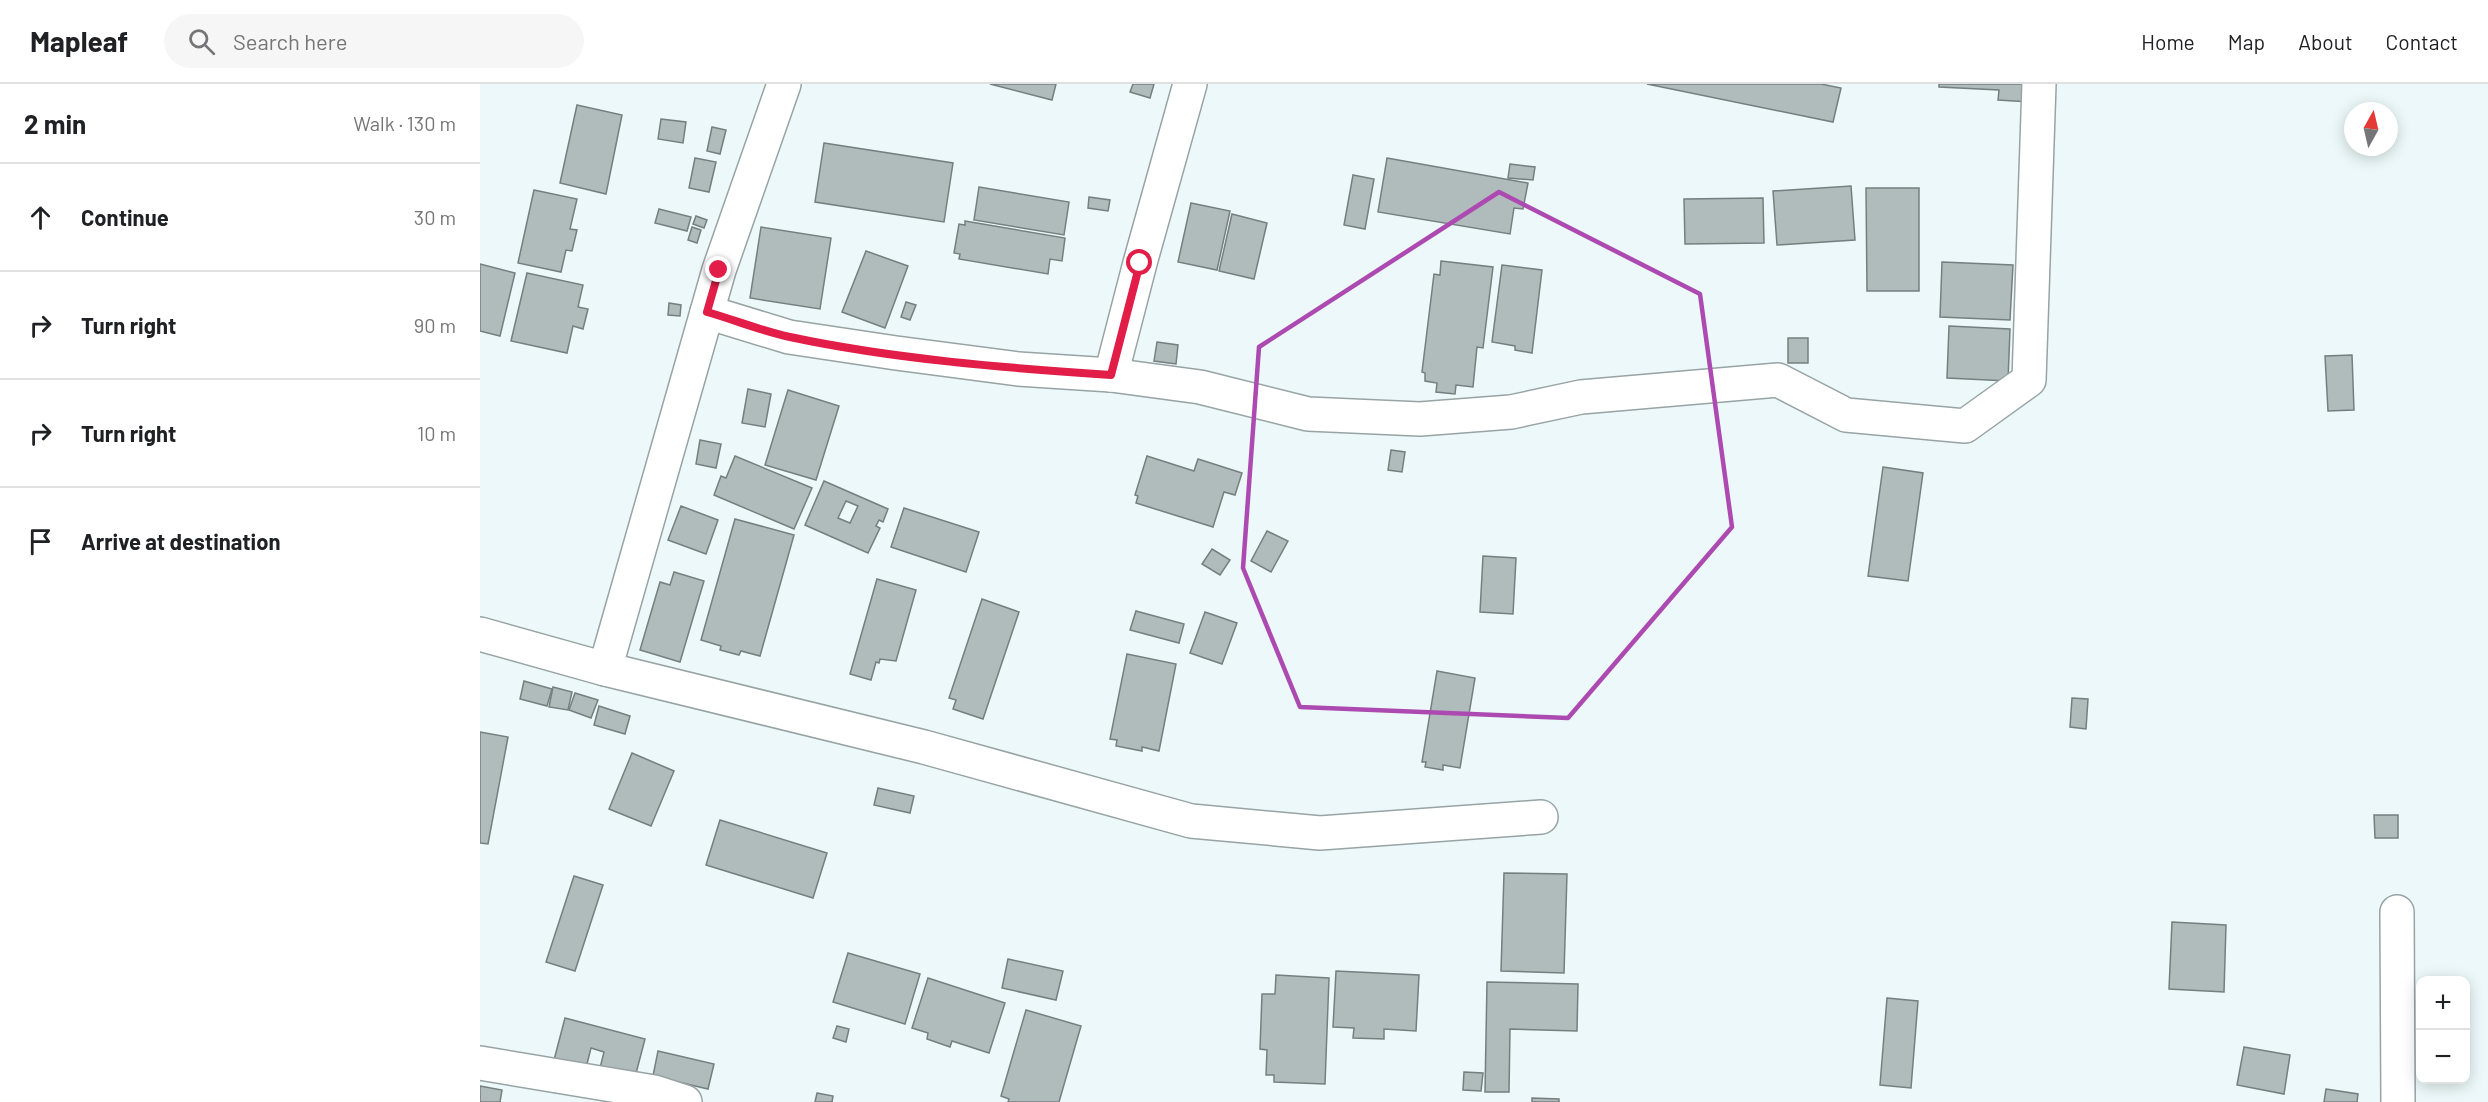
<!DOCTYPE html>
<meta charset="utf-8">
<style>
body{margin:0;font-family:Barlow,sans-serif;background:#f6f6f6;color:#202124}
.controls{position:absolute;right:18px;bottom:18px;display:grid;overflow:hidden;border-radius:12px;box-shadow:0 3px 15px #0003}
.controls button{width:54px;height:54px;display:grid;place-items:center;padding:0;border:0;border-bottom:2px solid #e0e0e0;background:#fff;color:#202124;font:30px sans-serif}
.compass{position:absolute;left:1864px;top:18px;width:54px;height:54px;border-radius:50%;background:#fff;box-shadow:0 3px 15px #0003;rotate:8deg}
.stop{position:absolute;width:18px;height:18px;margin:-14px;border:4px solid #e11d48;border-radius:50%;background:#fff}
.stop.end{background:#e11d48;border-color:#fff;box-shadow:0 2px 6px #0008}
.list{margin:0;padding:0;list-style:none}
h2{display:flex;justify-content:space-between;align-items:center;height:78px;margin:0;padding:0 24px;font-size:26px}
h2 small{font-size:20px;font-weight:400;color:#757577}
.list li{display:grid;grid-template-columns:39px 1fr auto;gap:18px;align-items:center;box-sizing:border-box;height:108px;padding:0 24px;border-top:2px solid #e0e0e0}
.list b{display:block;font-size:22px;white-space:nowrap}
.list em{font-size:20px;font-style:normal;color:#757577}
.icon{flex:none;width:33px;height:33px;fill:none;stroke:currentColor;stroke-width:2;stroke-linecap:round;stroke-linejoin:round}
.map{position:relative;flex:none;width:2008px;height:1018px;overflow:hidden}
header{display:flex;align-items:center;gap:36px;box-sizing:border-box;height:84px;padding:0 30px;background:#fff;border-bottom:2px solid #e0e0e0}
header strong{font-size:28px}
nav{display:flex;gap:33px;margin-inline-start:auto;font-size:21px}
.search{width:420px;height:54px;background:#f6f6f6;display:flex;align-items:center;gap:15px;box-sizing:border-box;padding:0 21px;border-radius:33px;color:#757577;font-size:22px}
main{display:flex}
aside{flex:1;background:#fff}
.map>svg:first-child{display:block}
.building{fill:#b0bbbc;stroke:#757f80;stroke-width:1.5;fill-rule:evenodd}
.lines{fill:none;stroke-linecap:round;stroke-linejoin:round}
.street-casing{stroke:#98a3a4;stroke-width:36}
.street{stroke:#fff;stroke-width:33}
.route{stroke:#e11d48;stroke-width:8}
.marked{fill:none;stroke:#ad4ab1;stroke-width:4.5;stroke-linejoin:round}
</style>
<header>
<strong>Mapleaf</strong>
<div class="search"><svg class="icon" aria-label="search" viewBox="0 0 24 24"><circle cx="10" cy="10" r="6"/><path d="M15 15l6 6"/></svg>Search here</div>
<nav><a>Home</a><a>Map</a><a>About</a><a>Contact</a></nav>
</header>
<main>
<aside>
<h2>2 min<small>Walk · 130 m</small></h2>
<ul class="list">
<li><svg class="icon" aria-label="ahead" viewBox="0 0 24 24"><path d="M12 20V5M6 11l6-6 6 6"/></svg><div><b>Continue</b></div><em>30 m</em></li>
<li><svg class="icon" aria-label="right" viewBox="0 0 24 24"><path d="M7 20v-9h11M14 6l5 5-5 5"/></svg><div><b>Turn right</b></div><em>90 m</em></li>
<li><svg class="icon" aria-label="right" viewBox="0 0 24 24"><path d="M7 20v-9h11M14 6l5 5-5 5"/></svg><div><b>Turn right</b></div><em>10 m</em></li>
<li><svg class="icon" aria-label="arrive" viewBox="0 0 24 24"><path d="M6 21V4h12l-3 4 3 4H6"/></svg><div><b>Arrive at destination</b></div></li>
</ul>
</aside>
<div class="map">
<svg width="2008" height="1018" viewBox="0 0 2008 1018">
<rect width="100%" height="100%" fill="#ecf8f9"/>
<g class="building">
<polygon points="510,0 576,0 572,16"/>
<polygon points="653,0 674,0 670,14 650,8"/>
<polygon points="1167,0 1341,0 1361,4 1353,38"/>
<polygon points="1459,0 1551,0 1550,18 1518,16 1519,6 1459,3"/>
<polygon points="97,21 142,31 126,110 80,99"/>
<polygon points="181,35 206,38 203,59 178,55"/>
<polygon points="232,43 246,46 240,70 227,67"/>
<polygon points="344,59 473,79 464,138 335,118"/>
<polygon points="215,74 236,78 229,108 209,104"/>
<polygon points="907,74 1048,99 1043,125 1034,124 1030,150 898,128"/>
<polygon points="1030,80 1055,83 1053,96 1028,94"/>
<polygon points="873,91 894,95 885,145 864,141"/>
<polygon points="1371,102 1375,156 1297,161 1293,107"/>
<polygon points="499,103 589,118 584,151 494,136"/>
<polygon points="1386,104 1439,104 1439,207 1387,207"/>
<polygon points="54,106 97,115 90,145 97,146 92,167 86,166 81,188 38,179"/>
<polygon points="609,113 630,116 628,127 608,124"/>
<polygon points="1283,114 1284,159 1205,160 1204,115"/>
<polygon points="711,119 750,127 737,186 698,178"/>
<polygon points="179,125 211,133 207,147 175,139"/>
<polygon points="752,130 787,139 774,195 739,187"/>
<polygon points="216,132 227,136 224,144 213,140"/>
<polygon points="485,137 585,154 582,177 570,175 568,190 479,175 480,170 474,169 479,140 485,141"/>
<polygon points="212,143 221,146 217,159 208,156"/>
<polygon points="281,143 351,154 340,225 270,214"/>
<polygon points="386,167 428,182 405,244 362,228"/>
<polygon points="961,177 1013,183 1003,264 997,263 993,303 976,301 975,310 956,308 957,299 945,297 945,289 942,288 954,190 960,191"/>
<polygon points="1462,178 1533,181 1530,236 1460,233"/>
<polygon points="0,180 35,189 20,252 0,247"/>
<polygon points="1022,181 1062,186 1052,269 1035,266 1035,262 1012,258"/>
<polygon points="47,189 103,201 98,223 108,225 103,245 93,242 87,269 31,257"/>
<polygon points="426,218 436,221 430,236 421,233"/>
<polygon points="189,219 201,221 200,232 188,231"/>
<polygon points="1469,242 1530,245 1528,297 1467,294"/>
<rect x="1308" y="254" width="20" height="25"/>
<polygon points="677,258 698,261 696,280 674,277"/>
<polygon points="1872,271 1874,326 1848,327 1845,272"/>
<polygon points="268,305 291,310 285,343 262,339"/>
<polygon points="308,306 359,322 336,396 285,381"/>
<polygon points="220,356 241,360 236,384 216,380"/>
<polygon points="911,366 925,368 922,388 908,386"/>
<polygon points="255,372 332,404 314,445 234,411 241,392 246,394"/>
<polygon points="667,372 714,387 718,375 762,389 755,411 744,408 733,443 656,419 658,412 655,411"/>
<polygon points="1403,383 1443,389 1428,497 1388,492"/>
<path d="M344,397L408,425L403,438L399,436L396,442L400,444L388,469L325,441ZM366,417L378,422L370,439L358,434Z"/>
<polygon points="201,422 238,436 226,470 188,456"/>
<polygon points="424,424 499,448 486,488 411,463"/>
<polygon points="255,435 314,451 280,572 261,567 259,571 240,566 241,562 221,556"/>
<polygon points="787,447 808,457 791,488 771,477"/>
<polygon points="732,465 750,476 740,491 722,480"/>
<polygon points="1003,472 1036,474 1033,530 1000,528"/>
<polygon points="194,488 224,497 200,578 160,566 180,498 190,501"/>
<polygon points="397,495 436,506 416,577 400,575 399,579 396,578 391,596 370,590"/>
<polygon points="502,515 539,528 503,635 473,625 476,616 469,614"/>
<polygon points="656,527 704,540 699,559 650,546"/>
<polygon points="725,528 757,539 742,580 710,569"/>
<polygon points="647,570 696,580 679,667 662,663 662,667 636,662 637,656 630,655"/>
<polygon points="957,587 995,594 980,684 963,681 963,686 945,683 946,678 942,678"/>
<polygon points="44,597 72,605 67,622 40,615"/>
<polygon points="73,603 92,608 88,626 69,623"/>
<polygon points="95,609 118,616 111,634 89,626"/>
<polygon points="1592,614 1608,615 1606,645 1590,643"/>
<polygon points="119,622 150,632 145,650 114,641"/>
<polygon points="0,648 28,653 8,760 0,759"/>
<polygon points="152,669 194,687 171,742 129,725"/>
<polygon points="398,704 434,712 430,729 394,721"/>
<polygon points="1894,731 1918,731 1918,754 1895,754"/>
<polygon points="240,736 347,769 333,814 226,781"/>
<polygon points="1024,789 1087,790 1084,889 1021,887"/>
<polygon points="94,792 123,801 95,887 66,878"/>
<polygon points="1692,838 1746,841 1744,908 1689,905"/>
<polygon points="368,869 440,890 425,940 353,918"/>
<polygon points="528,875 583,887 576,916 522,904"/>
<polygon points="856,887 939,891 936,947 904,945 904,955 873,954 874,944 853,943"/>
<polygon points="796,891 849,894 845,1000 794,998 794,991 786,991 787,966 780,965 782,910 795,910"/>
<polygon points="448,894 525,919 509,969 472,957 470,963 447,955 448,949 432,944"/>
<polygon points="1007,898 1098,900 1097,947 1030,945 1029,1008 1005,1008"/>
<polygon points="1407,914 1438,917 1431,1004 1400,1001"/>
<polygon points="546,926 601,942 579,1018 528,1018 529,1015 521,1012"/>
<polygon points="85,934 165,955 154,997 119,988 124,968 111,964 106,984 74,976"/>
<polygon points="357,942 369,945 366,958 353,954"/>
<polygon points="1764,963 1810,971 1804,1010 1757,1001"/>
<polygon points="178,967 234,980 228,1005 173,992"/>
<polygon points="984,988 1003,989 1001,1007 983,1006"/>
<polygon points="0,1002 22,1006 20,1018 0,1018"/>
<polygon points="1846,1005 1878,1010 1877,1018 1844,1018"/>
<polygon points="337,1009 353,1012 352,1018 335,1018"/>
<polygon points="1052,1014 1079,1015 1079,1018 1052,1018"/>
</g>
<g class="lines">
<g class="street-casing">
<g id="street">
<polyline points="227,228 309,253 416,269 538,285 631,291 720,303 828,330 940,335 1031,328 1101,313 1298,296 1366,331 1485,342 1549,296 1559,0"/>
<polyline points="631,291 660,179 710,0"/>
<polyline points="0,550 125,585 444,663 711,737 840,749 1061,733"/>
<polyline points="125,585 239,186 304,0"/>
<polyline points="1917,828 1918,1018"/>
<polyline points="0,979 174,1008 205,1018"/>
</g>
</g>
<use href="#street" class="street"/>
</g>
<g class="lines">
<path class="route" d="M239,186L227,228C255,236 282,247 310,253C413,275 526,284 631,291L660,179"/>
</g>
<path class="marked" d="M1019,108L1220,210L1252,443L1088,634L820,623L763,484L779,263Z"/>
</svg>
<div class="controls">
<button>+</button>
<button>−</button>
</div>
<svg class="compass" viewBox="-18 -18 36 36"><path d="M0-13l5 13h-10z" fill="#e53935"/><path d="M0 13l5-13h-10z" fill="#757577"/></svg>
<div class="stop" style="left:660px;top:179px"></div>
<div class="stop end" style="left:239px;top:186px"></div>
</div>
</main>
